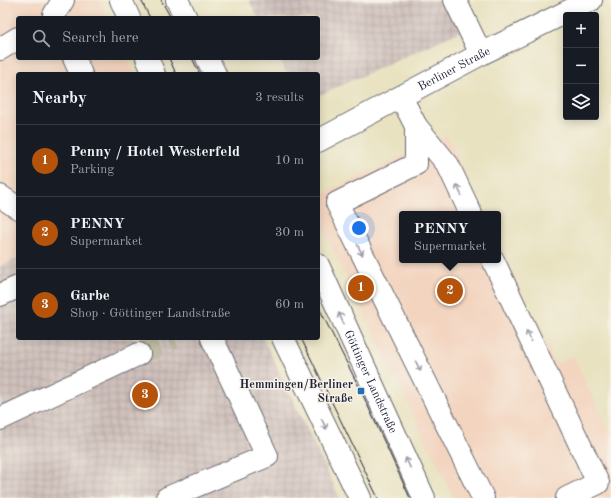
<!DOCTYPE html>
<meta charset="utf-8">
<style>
body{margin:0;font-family:"Old Standard TT",serif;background:#20242c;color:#f1f3f6}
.controls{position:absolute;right:12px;top:12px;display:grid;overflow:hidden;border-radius:4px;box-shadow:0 2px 10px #0003}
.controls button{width:36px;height:36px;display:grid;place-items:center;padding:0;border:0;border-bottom:1px solid #363941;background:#171b24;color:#f1f3f6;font:20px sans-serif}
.you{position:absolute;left:359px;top:228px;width:14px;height:14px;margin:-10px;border:3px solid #fff;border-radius:50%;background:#1a73e8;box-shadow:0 0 0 6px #1a73e833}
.badge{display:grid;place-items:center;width:26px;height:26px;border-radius:50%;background:#b45309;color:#fff;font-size:13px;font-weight:700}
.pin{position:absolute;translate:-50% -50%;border:2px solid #fff;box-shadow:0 1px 4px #0006}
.popup{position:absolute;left:399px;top:211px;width:102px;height:52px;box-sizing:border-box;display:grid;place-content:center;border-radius:4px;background:#171b24;filter:drop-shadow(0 1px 3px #0005);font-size:13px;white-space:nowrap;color:#9ea1a6}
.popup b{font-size:15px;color:#f1f3f6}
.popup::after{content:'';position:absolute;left:50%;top:100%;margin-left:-8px;border:8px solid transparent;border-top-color:#171b24}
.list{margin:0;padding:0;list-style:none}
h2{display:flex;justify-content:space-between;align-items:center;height:52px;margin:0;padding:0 16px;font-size:17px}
h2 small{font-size:13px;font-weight:400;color:#9ea1a6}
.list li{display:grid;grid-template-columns:26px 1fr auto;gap:12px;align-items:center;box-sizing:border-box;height:72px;padding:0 16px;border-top:1px solid #363941}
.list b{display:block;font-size:15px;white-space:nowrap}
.list p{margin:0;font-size:13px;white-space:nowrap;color:#9ea1a6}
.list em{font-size:13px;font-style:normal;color:#9ea1a6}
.icon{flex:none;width:22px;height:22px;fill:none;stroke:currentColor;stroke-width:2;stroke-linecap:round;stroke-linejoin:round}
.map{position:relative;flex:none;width:611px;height:498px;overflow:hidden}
.search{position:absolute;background:#171b24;box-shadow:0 2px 10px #0003;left:16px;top:16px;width:304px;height:44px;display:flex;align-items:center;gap:10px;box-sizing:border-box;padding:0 14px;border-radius:4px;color:#9ea1a6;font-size:15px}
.panel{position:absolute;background:#171b24;box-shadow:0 2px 10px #0003;left:16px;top:72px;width:304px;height:268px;border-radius:4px}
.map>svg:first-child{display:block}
.built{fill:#f3d4bf}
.industrial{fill:url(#industrial-grid)}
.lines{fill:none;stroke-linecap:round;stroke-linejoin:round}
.minor-tunnel{stroke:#c0bca5;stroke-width:22;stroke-dasharray:22 11;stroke-linecap:butt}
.minor-casing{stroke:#67656a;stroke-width:24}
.minor{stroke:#fff;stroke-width:22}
.tram{stroke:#22223b;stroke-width:1}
.oneway{stroke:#9c9ca7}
.poi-dot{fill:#1f6fb2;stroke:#f7f3e8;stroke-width:1.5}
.labels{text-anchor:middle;stroke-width:3;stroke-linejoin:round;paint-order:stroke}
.street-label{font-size:12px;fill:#22223b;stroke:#f7f3e8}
.poi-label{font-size:12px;font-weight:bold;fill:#22223b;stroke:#f7f3e8;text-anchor:end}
</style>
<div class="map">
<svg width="611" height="498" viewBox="0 0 611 498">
<defs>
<pattern id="industrial-grid" width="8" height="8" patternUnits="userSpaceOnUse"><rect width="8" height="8" fill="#cfc0bb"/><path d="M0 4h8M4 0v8" fill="none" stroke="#b1a5a2"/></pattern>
</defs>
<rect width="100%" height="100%" fill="#f7f3e8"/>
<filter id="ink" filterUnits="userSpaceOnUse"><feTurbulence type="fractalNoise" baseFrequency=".025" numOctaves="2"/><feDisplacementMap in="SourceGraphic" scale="8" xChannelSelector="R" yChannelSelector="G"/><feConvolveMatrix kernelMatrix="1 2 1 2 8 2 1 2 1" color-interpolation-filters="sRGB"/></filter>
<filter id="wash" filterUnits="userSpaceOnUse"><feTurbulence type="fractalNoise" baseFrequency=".012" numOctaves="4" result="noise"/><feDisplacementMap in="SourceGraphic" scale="16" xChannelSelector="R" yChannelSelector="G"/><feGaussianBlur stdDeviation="0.9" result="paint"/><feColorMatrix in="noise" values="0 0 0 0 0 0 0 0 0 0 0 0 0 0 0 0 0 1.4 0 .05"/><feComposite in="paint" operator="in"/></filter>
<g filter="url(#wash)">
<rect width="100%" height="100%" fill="#e8e2c0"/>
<g class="built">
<polygon points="0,0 99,0 108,18 18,18 18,58 127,58 135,74 18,74 18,258 0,266"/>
<polygon points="447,135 484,214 402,214 402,260 498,260 498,242 556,364 573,356 611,434 611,498 454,498 318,220 318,196"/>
</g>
<g class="industrial">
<polygon points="249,0 446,0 461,31 318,96 318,74 287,74 279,58 318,58 318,18 258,18"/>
<polygon points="18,258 18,338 263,338 340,498 0,498 0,266"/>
</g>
</g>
<g filter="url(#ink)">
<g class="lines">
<polyline class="minor-tunnel" points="139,354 174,338"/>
<g class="minor-casing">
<g id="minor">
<polyline points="121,0 129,18"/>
<polyline points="177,0 186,18"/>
<polyline points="455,0 481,54"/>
<polyline points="55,18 54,15 63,0"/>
<polyline points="0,49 18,38"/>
<polyline points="74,58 81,74"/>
<polyline points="147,58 154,74"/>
<polyline points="207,58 215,74"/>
<polyline points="401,97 416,126 416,164 337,203 483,498"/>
<polyline points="416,126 448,165 471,214"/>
<path id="s1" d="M318,141L481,54L591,0"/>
<polyline points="0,196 18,208"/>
<polyline points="493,260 598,483 567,498"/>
<path id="s2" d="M318,265L424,498"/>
<polyline points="0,295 18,287"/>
<polyline points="283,338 360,498"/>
<polyline points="0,419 139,354"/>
<polyline points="167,498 267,456 212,338"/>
</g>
</g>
<use href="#minor" class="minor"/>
<g class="tram">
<polyline points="141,0 150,18"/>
<polyline points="161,0 171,18"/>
<polyline points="169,58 176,74"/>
<polyline points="192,58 200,74"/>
<polyline points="318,306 361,391 410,498"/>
<polyline points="301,338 378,498"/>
</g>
</g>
<defs><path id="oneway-shaft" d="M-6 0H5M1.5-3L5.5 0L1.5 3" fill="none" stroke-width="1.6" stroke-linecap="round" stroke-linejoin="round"/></defs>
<g class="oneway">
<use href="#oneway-shaft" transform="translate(459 190) rotate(-115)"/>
<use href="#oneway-shaft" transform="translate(360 250) rotate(63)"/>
<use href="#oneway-shaft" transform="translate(341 318) rotate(-114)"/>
<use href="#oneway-shaft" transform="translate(529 336) rotate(-115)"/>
<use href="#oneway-shaft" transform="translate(418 366) rotate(63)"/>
<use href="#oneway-shaft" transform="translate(324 424) rotate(64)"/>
<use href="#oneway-shaft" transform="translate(408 463) rotate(-115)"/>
</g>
</g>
<rect class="poi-dot" x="357" y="387" width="8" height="8" rx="2"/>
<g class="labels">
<g class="street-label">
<text dy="4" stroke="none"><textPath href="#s1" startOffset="154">Berliner Straße</textPath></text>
<text dy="4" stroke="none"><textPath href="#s2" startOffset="128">Göttinger Landstraße</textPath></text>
</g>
<g class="poi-label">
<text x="353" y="388">Hemmingen/Berliner<tspan x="353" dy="14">Straße</tspan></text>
</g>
</g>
</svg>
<div class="controls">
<button>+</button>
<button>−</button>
<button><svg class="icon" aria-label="layers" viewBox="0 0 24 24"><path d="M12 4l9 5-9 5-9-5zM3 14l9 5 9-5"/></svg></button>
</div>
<div class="you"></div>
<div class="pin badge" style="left:361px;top:288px">1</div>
<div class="pin badge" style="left:450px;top:291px">2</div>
<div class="popup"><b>PENNY</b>Supermarket</div>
<div class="pin badge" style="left:145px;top:395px">3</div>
<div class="search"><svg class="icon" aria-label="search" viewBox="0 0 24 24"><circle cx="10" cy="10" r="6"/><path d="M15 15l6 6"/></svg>Search here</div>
<section class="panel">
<h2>Nearby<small>3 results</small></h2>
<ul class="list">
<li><span class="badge">1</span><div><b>Penny / Hotel Westerfeld</b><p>Parking</p></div><em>10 m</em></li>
<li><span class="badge">2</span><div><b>PENNY</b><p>Supermarket</p></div><em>30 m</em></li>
<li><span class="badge">3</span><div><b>Garbe</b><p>Shop · Göttinger Landstraße</p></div><em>60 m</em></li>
</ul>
</section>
</div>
